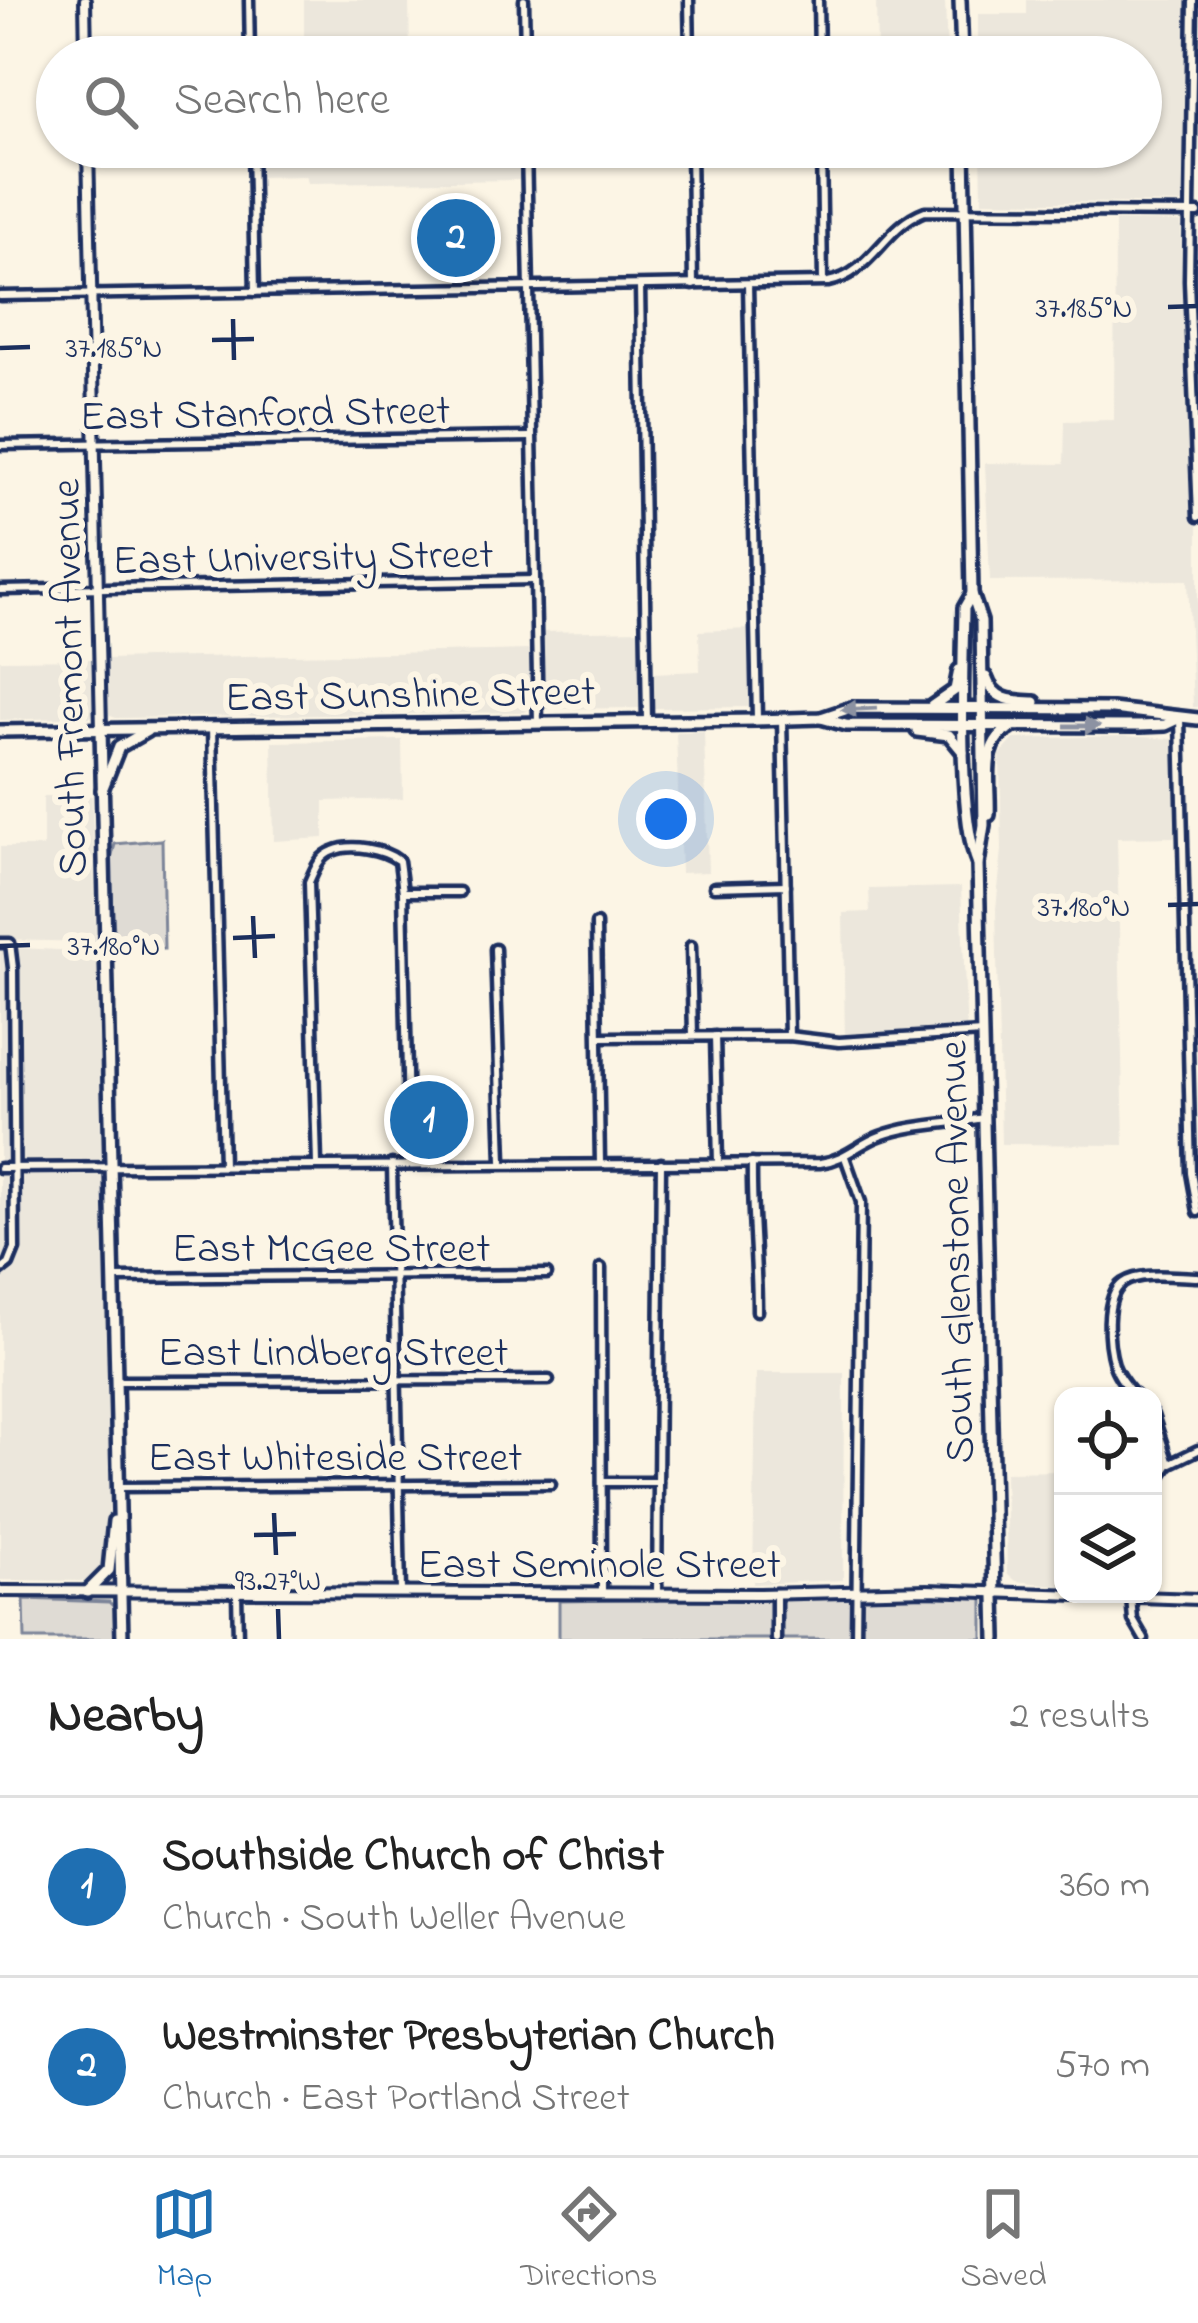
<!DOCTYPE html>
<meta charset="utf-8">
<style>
body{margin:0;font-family:"Indie Flower",sans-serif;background:#f2f2f2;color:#222}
.controls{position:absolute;right:36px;bottom:36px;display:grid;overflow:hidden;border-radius:24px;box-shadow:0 3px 9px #0004}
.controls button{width:108px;height:108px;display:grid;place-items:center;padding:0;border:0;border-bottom:3px solid #e0e0e0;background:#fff;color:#222;font:60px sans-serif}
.you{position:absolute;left:666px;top:819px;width:42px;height:42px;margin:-30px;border:9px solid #fff;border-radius:50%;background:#1a73e8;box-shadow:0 0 0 18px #1a73e833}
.badge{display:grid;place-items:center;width:78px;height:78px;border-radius:50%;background:#1f6fb2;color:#fff;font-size:39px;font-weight:700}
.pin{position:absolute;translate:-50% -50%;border:6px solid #fff;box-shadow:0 3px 12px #0006}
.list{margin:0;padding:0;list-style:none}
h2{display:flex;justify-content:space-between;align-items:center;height:156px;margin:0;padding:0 48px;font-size:51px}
h2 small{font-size:39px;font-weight:400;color:#767676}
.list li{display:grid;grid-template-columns:78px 1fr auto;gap:36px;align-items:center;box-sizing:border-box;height:180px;padding:0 48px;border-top:3px solid #e0e0e0}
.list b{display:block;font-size:45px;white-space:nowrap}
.list p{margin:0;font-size:39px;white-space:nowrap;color:#767676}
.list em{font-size:39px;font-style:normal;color:#767676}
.icon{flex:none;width:66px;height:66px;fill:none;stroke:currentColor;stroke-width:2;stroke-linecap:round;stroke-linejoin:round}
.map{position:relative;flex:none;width:1198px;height:1639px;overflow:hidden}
.search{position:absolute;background:#fff;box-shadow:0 3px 9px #0004;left:36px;right:36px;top:36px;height:132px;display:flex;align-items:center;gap:30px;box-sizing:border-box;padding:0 42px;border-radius:66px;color:#767676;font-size:45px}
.sheet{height:516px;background:#fff}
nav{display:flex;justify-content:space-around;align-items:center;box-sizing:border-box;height:168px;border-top:3px solid #e0e0e0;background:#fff;font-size:33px;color:#767676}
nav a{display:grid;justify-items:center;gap:6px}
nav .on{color:#1f6fb2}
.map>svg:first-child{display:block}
.built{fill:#ece7dc}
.green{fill:#dfdbd4;stroke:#7d8599;stroke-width:3}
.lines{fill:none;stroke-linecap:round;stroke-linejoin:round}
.minor-casing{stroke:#1b2f5e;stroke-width:15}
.tertiary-casing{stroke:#1b2f5e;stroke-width:16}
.secondary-casing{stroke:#1b2f5e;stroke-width:18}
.primary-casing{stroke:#1b2f5e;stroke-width:18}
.minor{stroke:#fcf5e5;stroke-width:6}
.tertiary{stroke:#fcf5e5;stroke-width:8}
.secondary{stroke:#fcf5e5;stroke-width:9}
.primary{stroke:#fcf5e5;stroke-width:9}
.oneway{fill:#8c92a2}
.ticks{fill:none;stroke:#1b2f5e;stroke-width:4.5}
.labels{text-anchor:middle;stroke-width:12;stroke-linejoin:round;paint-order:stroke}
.street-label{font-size:42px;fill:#1b2f5e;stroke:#fcf5e5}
.ticks-label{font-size:30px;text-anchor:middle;fill:#1b2f5e;stroke:#fcf5e5;stroke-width:12;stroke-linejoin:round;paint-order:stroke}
</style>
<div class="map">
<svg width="1198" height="1639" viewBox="0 0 1198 1639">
<rect width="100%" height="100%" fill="#fcf5e5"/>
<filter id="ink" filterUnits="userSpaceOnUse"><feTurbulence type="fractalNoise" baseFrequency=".00833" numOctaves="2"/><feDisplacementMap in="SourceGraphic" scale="24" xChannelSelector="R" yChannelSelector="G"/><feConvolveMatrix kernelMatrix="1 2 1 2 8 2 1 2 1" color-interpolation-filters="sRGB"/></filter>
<g filter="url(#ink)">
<g class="built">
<polygon points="409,0 410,57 304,57 304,0"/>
<polygon points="876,0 945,0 947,57 877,57"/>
<polygon points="1027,0 1189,0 1184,204 982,201 981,147 1141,147 1141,57 978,57 978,14 1027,14"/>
<polygon points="306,147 520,147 521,180 308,183 306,176 257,177 257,160 306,160"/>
<polygon points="1115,221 1181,222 1182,279 1198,280 1198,707 1193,707 1188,580 990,581 985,463 1064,464 1065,421 1114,420"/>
<polygon points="750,629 751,707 654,708 652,673 700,671 699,631"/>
<polygon points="641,630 640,708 543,709 541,632"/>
<polygon points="531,650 532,706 525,712 116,718 108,715 104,704 104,659"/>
<polygon points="94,659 95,709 91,717 0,720 0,660"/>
<polygon points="704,731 708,872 681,873 676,732"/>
<polygon points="1123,736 1174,739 1175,837 1117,838 1124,1145 1001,1144 996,909 1002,850 1000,755 1014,739"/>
<polygon points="402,740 403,799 324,801 324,838 274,841 272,742"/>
<polygon points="43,796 92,796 96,942 0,940 0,847 43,847"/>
<polygon points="961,887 967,1040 845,1043 843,913 870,912 869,889"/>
<polygon points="0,947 98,952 109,1240 111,1448 109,1536 104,1562 95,1581 0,1580"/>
<polygon points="756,1373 844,1373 843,1580 753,1584"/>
<polygon points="1063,1471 1063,1586 1016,1581 1007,1573 1005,1472"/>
</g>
<g class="green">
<polygon points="162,840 164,949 115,949 110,864 115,844"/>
<polygon points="866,1596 979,1597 983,1599 983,1639 559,1639 559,1601"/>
<polygon points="24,1599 109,1602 114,1607 115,1639 25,1639"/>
</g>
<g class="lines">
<g class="minor-casing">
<g id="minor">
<polyline points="249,0 250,57"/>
<polyline points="524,0 525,57"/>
<polyline points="689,0 690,57"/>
<polyline points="818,0 819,57"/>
<polyline points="1193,0 1189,281 1198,517"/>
<polyline points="252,147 255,292"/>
<polyline points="526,147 538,723"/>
<polyline points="691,147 693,285"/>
<polyline points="821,147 823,281"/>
<polyline points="748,284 757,718"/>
<polyline points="640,286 647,720"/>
<path d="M0,296L828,282C872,274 884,226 925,211L1198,213"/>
<polyline points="0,445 530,437"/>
<polyline points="0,590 534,580"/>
<polyline points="1180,718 1191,1173 1198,1212"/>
<polyline points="782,719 789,1036"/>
<polyline points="212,728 223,1165"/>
<polyline points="714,887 786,885"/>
<polyline points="403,892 459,892"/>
<polyline points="596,924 600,1163"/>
<polyline points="0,943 10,943 13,968 15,1249 9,1264 0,1271"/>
<polyline points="691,946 693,1036"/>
<polyline points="495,949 502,1161"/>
<polyline points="715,1036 718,1163"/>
<polyline points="599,1037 789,1036 839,1042 982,1033"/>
<polyline points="845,1157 861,1202 856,1639"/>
<path d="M752,1163C751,1213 757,1261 757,1311"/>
<path d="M317,1164L309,882C315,869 319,856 333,851C351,843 384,849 399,861L403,892L409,1164"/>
<polyline points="392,1164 401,1592"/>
<path d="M0,1168L820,1163C845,1160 858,1144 880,1136C912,1124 950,1124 984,1118"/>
<polyline points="601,1268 602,1593"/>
<polyline points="116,1278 547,1274"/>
<polyline points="118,1381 549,1380"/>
<path d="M1135,1396C1127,1387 1118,1377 1114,1365C1108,1345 1103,1297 1123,1283C1141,1271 1177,1277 1198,1277"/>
<polyline points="1153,1415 1169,1464 1156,1483 1153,1515"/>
<polyline points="1169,1464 1198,1450"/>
<polyline points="602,1482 658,1482"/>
<polyline points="119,1487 551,1484"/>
<polyline points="237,1593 238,1639"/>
<polyline points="776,1593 776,1639"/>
<polyline points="657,1594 661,1163"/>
<polyline points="1131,1597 1133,1620 1144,1639"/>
</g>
</g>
<g class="tertiary-casing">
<g id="tertiary">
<polyline points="85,0 86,57"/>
<polyline points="88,147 101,729"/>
<polyline points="0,1591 760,1594 927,1590 1198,1599"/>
</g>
</g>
<g class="secondary-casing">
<g id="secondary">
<polyline points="101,729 122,1639"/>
<polyline points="87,1592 109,1570 114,1521"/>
</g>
</g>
<g class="primary-casing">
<g id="primary">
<polyline points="960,0 962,57"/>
<polyline points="964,147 972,594 981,621 984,825 978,864 996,1639"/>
<path d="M972,594L964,608C963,668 957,815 978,864"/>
<path d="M986,677C994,701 1012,701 1035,702"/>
<polyline points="932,706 955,690 959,670"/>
<polyline points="821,718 846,725 1140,726 1165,725 1180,718"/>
<polyline points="0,731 756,720 821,718 851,708 1112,709 1198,719"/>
<polyline points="917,731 949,735 963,752"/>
<polyline points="102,790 119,747 147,731"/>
<path d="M989,815C991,785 979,742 1011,728"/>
</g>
</g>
<use href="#minor" class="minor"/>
<use href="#tertiary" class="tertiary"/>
<use href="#secondary" class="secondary"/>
<use href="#primary" class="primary"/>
</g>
<defs><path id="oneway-solid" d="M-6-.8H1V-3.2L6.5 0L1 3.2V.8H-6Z" transform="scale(3)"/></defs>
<g class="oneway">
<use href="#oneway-solid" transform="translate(859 709) rotate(177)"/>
<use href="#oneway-solid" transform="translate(1082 726)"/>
</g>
</g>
<path class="ticks" d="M1168,307L1198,306M233,319L234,360M212,340L254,339M0,348L30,347M1168,905L1198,904M253,916L255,958M233,938L275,936M0,946L30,945M274,1513L276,1555M254,1535L296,1534M278,1609L279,1639"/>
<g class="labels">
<g class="street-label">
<text transform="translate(265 411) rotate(-1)" y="15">East Stanford Street</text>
<text transform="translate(303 555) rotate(-1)" y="15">East University Street</text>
<text transform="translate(67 678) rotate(-91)" y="15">South Fremont Avenue</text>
<text transform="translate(410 692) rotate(-1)" y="15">East Sunshine Street</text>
<text x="331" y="1261">East McGee Street</text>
<text transform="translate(954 1252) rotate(-91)" y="15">South Glenstone Avenue</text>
<text x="333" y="1365">East Lindberg Street</text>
<text x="335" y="1470">East Whiteside Street</text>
<text x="599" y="1577">East Seminole Street</text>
</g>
</g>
<g class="ticks-label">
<text x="1084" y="317">37.185°N</text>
<text x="114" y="357">37.185°N</text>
<text x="1084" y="916">37.180°N</text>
<text x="114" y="955">37.180°N</text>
<text x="278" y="1590">93.27°W</text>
</g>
</svg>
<div class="controls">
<button><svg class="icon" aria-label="locate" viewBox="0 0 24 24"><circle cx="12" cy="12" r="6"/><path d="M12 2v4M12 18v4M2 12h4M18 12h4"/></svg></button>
<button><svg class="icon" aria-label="layers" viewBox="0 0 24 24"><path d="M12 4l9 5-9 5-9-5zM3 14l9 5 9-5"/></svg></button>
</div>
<div class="you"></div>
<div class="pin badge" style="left:429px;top:1120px">1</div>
<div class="pin badge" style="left:456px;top:238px">2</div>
<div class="search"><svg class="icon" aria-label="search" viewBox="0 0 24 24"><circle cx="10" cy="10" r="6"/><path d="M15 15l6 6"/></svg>Search here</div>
</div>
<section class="sheet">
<h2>Nearby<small>2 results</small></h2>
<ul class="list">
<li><span class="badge">1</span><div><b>Southside Church of Christ</b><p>Church · South Weller Avenue</p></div><em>360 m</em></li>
<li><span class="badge">2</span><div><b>Westminster Presbyterian Church</b><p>Church · East Portland Street</p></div><em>570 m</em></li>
</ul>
</section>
<nav>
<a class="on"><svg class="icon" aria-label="map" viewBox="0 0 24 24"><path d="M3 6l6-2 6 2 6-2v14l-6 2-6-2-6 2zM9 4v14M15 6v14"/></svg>Map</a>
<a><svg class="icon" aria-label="directions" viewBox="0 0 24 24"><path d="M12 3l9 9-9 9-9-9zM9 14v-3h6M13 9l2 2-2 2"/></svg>Directions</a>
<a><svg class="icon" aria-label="saved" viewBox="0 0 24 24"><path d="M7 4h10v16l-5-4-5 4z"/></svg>Saved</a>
</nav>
